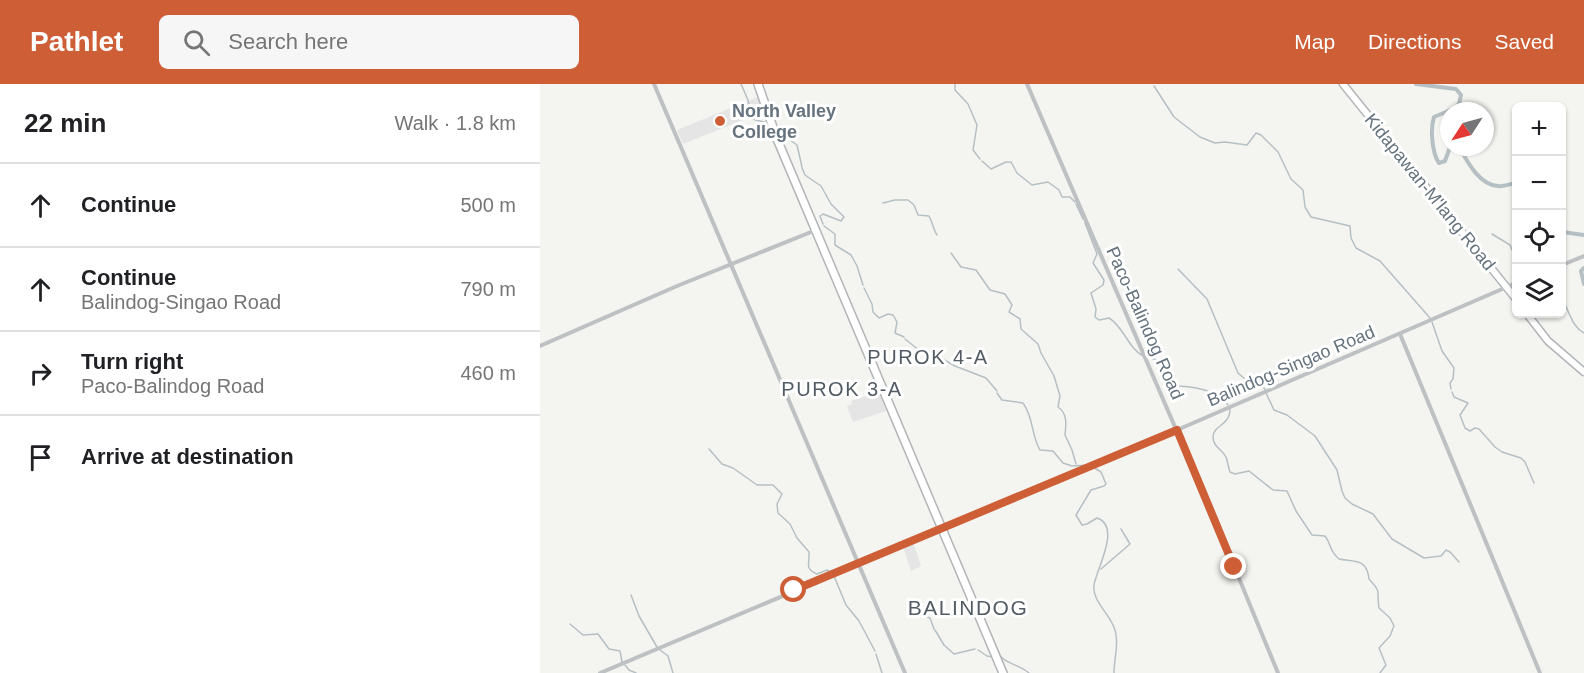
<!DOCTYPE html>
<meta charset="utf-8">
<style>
body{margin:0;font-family:Helvetica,sans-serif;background:#f6f6f6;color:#202124}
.controls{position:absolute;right:18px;top:18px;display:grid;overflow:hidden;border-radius:9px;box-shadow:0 2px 4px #0004}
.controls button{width:54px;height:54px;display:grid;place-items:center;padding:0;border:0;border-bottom:2px solid #e0e0e0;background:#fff;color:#202124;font:30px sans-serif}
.compass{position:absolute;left:900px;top:18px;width:54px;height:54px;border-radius:50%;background:#fff;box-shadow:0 2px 4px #0004;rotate:234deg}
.stop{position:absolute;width:18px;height:18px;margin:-14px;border:4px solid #ce5e36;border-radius:50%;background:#fff}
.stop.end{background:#ce5e36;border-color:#fff;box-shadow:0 2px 6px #0008}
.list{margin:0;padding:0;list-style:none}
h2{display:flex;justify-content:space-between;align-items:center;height:78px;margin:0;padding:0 24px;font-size:26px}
h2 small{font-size:20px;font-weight:400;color:#757577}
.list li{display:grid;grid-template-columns:39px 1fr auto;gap:18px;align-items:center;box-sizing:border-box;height:84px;padding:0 24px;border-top:2px solid #e0e0e0}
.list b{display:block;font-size:22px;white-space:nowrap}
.list p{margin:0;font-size:20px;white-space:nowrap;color:#757577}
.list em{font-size:20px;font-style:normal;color:#757577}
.icon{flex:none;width:33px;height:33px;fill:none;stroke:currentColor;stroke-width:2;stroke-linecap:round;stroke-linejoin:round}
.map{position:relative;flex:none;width:1044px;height:589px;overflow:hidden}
header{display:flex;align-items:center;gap:36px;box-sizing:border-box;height:84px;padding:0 30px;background:#ce5e36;color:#fff}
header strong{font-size:28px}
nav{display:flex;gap:33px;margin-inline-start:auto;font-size:21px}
.search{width:420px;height:54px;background:#f6f6f6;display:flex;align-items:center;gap:15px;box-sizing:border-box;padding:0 21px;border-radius:9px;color:#757577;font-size:22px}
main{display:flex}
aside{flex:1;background:#fff}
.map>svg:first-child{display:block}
.built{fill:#e4e5e4}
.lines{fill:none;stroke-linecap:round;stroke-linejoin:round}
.stream{stroke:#b6c0c4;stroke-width:1.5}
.river{stroke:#b6c0c4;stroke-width:4}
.primary-casing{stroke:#b1b5b8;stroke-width:9}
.trunk-casing{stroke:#b2b5b8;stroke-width:10}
.tertiary{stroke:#bdc1c4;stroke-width:4}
.primary{stroke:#fff;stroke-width:6}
.trunk{stroke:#fff;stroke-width:7}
.route{stroke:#ce5e36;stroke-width:8}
.poi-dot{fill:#ce5e36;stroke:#fff;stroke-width:2}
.labels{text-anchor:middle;stroke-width:6;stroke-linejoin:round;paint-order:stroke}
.poi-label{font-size:18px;font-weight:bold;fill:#66737e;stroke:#fff;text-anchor:start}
.street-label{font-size:18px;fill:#66737e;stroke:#fff}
.neighbourhood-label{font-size:20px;letter-spacing:1.5px;fill:#535c64;stroke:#fff}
.quarter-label{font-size:21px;letter-spacing:1.5px;fill:#535c64;stroke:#fff}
</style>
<header>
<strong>Pathlet</strong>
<div class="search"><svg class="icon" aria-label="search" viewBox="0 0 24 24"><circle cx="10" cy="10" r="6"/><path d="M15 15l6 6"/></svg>Search here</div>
<nav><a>Map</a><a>Directions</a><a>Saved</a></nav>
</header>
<main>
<aside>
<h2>22 min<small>Walk · 1.8 km</small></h2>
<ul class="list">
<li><svg class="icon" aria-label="ahead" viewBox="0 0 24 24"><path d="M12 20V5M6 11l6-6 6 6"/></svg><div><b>Continue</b></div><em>500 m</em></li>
<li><svg class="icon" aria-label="ahead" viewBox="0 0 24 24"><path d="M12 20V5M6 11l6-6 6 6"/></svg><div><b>Continue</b><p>Balindog-Singao Road</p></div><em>790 m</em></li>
<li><svg class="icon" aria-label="right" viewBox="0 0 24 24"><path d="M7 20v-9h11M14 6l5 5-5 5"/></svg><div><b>Turn right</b><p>Paco-Balindog Road</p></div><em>460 m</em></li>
<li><svg class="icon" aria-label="arrive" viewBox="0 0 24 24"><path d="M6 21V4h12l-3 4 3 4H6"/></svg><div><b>Arrive at destination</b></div></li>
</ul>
</aside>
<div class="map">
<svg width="1044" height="589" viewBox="0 0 1044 589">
<rect width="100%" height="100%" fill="#f4f4f0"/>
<g class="built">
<polygon points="218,13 223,28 143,60 137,46"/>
<polygon points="339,308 346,327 313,338 307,322 312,320 311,317"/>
<polygon points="373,458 381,482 371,487 363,462"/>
</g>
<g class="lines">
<g class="stream">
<polyline points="201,0 208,16 212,35 224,38 230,52 235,53"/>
<polyline points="415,0 415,6 428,20 437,41 433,66 440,75"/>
<polyline points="614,2 634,33 660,53 675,59 685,58 707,61 716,49 721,51 738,68 751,95 763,106 765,123 771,133 810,142 811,154 816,164 840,177 890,234"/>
<polyline points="239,51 243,51 257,61 262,83"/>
<polyline points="442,77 451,85 466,78 471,78 477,89 492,101 508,98 519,106 522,113 530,113 535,118"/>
<polyline points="262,84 265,91 281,102 291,120 304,133 301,137 283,130 280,132 283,140"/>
<path d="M343,119L355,116H368L374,121L378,131L389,132C393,139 393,145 397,151"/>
<polyline points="536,120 543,135"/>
<path d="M545,139L557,170L553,179L564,196L563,201L551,209L556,225L555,233L559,236L569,234C584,243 588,264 603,272"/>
<polyline points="284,142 295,150 295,161 311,171 317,182 323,201"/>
<polyline points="952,150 970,161 976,175"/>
<path d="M411,169L421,183L436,186L450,206L465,210L472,221L469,228L480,235L481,245L498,260L501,269L514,292L520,312L518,323C528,330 526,341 525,351L532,366L536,380"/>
<polyline points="638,185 667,215 698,289 712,301 721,298 725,306"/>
<polyline points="324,204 332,220 333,228 339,234 348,230 353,231 357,238 355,249 364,253"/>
<path d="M1022,216C1030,227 1031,242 1044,249"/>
<polyline points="892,238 902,267 914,284 913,295 910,299 911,305"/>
<polyline points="365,255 384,270 401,274 415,282 446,294 457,307"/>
<path d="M606,272L626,280L639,302C656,303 678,306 688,321"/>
<polyline points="912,308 914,313 928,319 920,331 925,344 930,347 935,344 939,345 955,363 962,368 981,374 985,378 994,399"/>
<path d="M457,309L462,316L483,319C494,334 491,351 500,366L513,367L523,379L532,382L549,381"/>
<polyline points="726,309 734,326 747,331 775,352 797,386 802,407 805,414 812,420 833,430 852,455 884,474 901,472 906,466 910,468 919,478"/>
<path d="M690,325C690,342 673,341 673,353C673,363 682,365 686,373C688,378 688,383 690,388L695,390L709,387L733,406L747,407L756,427L772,451L785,452C792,461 788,465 799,475C814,478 827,474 829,495C843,510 836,507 839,524L850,534L854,542L850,552L839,564L846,581L840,589"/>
<path d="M169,365L182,380L193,384L217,401H233L242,410L237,420L238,429L250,440L257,454L269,468C270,479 264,485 277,490L287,486L292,489"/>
<path d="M553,383L561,388L566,400L564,402L551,406L536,431L542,441L547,440L557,434C582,442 556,486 554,501C552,515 566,527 572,539C581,555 574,572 574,589"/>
<polyline points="561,485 590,460 581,445"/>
<polyline points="294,492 306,521 319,537 335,567"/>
<polyline points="91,511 99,532 117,563"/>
<polyline points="379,532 384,532 390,534 394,545"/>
<polyline points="30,540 43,551 58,550 69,565 80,567 82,578"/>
<polyline points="395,546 404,561 414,570 435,565"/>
<polyline points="120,566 128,572 133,589"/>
<polyline points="438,566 447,572 453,573"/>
<polyline points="336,570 342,589"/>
<path d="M460,572C467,580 480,581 489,589"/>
<polyline points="85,581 89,586 96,589"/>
</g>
<g class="river">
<path d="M876,0L916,5L921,11L919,20L913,25L894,33C890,45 892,69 899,79L905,77L910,63"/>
<path d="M919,63C927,77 939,101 958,102C964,103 970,100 976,99"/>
<polyline points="1022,148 1044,151"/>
<polyline points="1044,184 1041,187 1044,200"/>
</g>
<g class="primary-casing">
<g id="primary">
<polyline points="803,0 976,215"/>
<polyline points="987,230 1008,257 1044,288"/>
</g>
</g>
<g class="trunk-casing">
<polyline id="trunk" points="218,0 237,55 463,589"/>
</g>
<g class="tertiary">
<polyline points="114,0 365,589"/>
<polyline points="487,0 673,431 738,589"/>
<polyline points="1022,181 1044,172"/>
<polyline points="860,250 1000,589"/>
<polyline points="0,262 137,202 276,146"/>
<polyline points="60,589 637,346 976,199"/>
</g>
<use href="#primary" class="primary"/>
<use href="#trunk" class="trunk"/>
</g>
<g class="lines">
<polyline class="route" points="254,506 637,346 694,483"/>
</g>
<circle class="poi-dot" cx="180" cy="37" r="6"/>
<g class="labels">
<g class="poi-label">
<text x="192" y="33">North Valley<tspan x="192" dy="21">College</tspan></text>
</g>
<g class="street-label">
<text transform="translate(890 108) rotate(51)" y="6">Kidapawan-M'lang Road</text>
<text transform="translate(605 239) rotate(66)" y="6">Paco-Balindog Road</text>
<text transform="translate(751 282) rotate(-23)" y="6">Balindog-Singao Road</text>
</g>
<g class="neighbourhood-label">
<text x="388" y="280">PUROK 4-A</text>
<text x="302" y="312">PUROK 3-A</text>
</g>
<g class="quarter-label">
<text x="428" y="531">BALINDOG</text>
</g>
</g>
</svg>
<div class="controls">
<button>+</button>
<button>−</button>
<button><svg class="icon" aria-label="locate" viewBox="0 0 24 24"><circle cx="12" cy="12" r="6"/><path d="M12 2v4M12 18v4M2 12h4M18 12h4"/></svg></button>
<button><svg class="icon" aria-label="layers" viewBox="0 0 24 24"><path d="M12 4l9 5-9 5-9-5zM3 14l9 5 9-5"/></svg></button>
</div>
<svg class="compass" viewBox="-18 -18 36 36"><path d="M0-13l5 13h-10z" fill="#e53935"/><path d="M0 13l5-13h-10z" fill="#757577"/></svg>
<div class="stop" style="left:254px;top:506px"></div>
<div class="stop end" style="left:694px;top:483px"></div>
</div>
</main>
